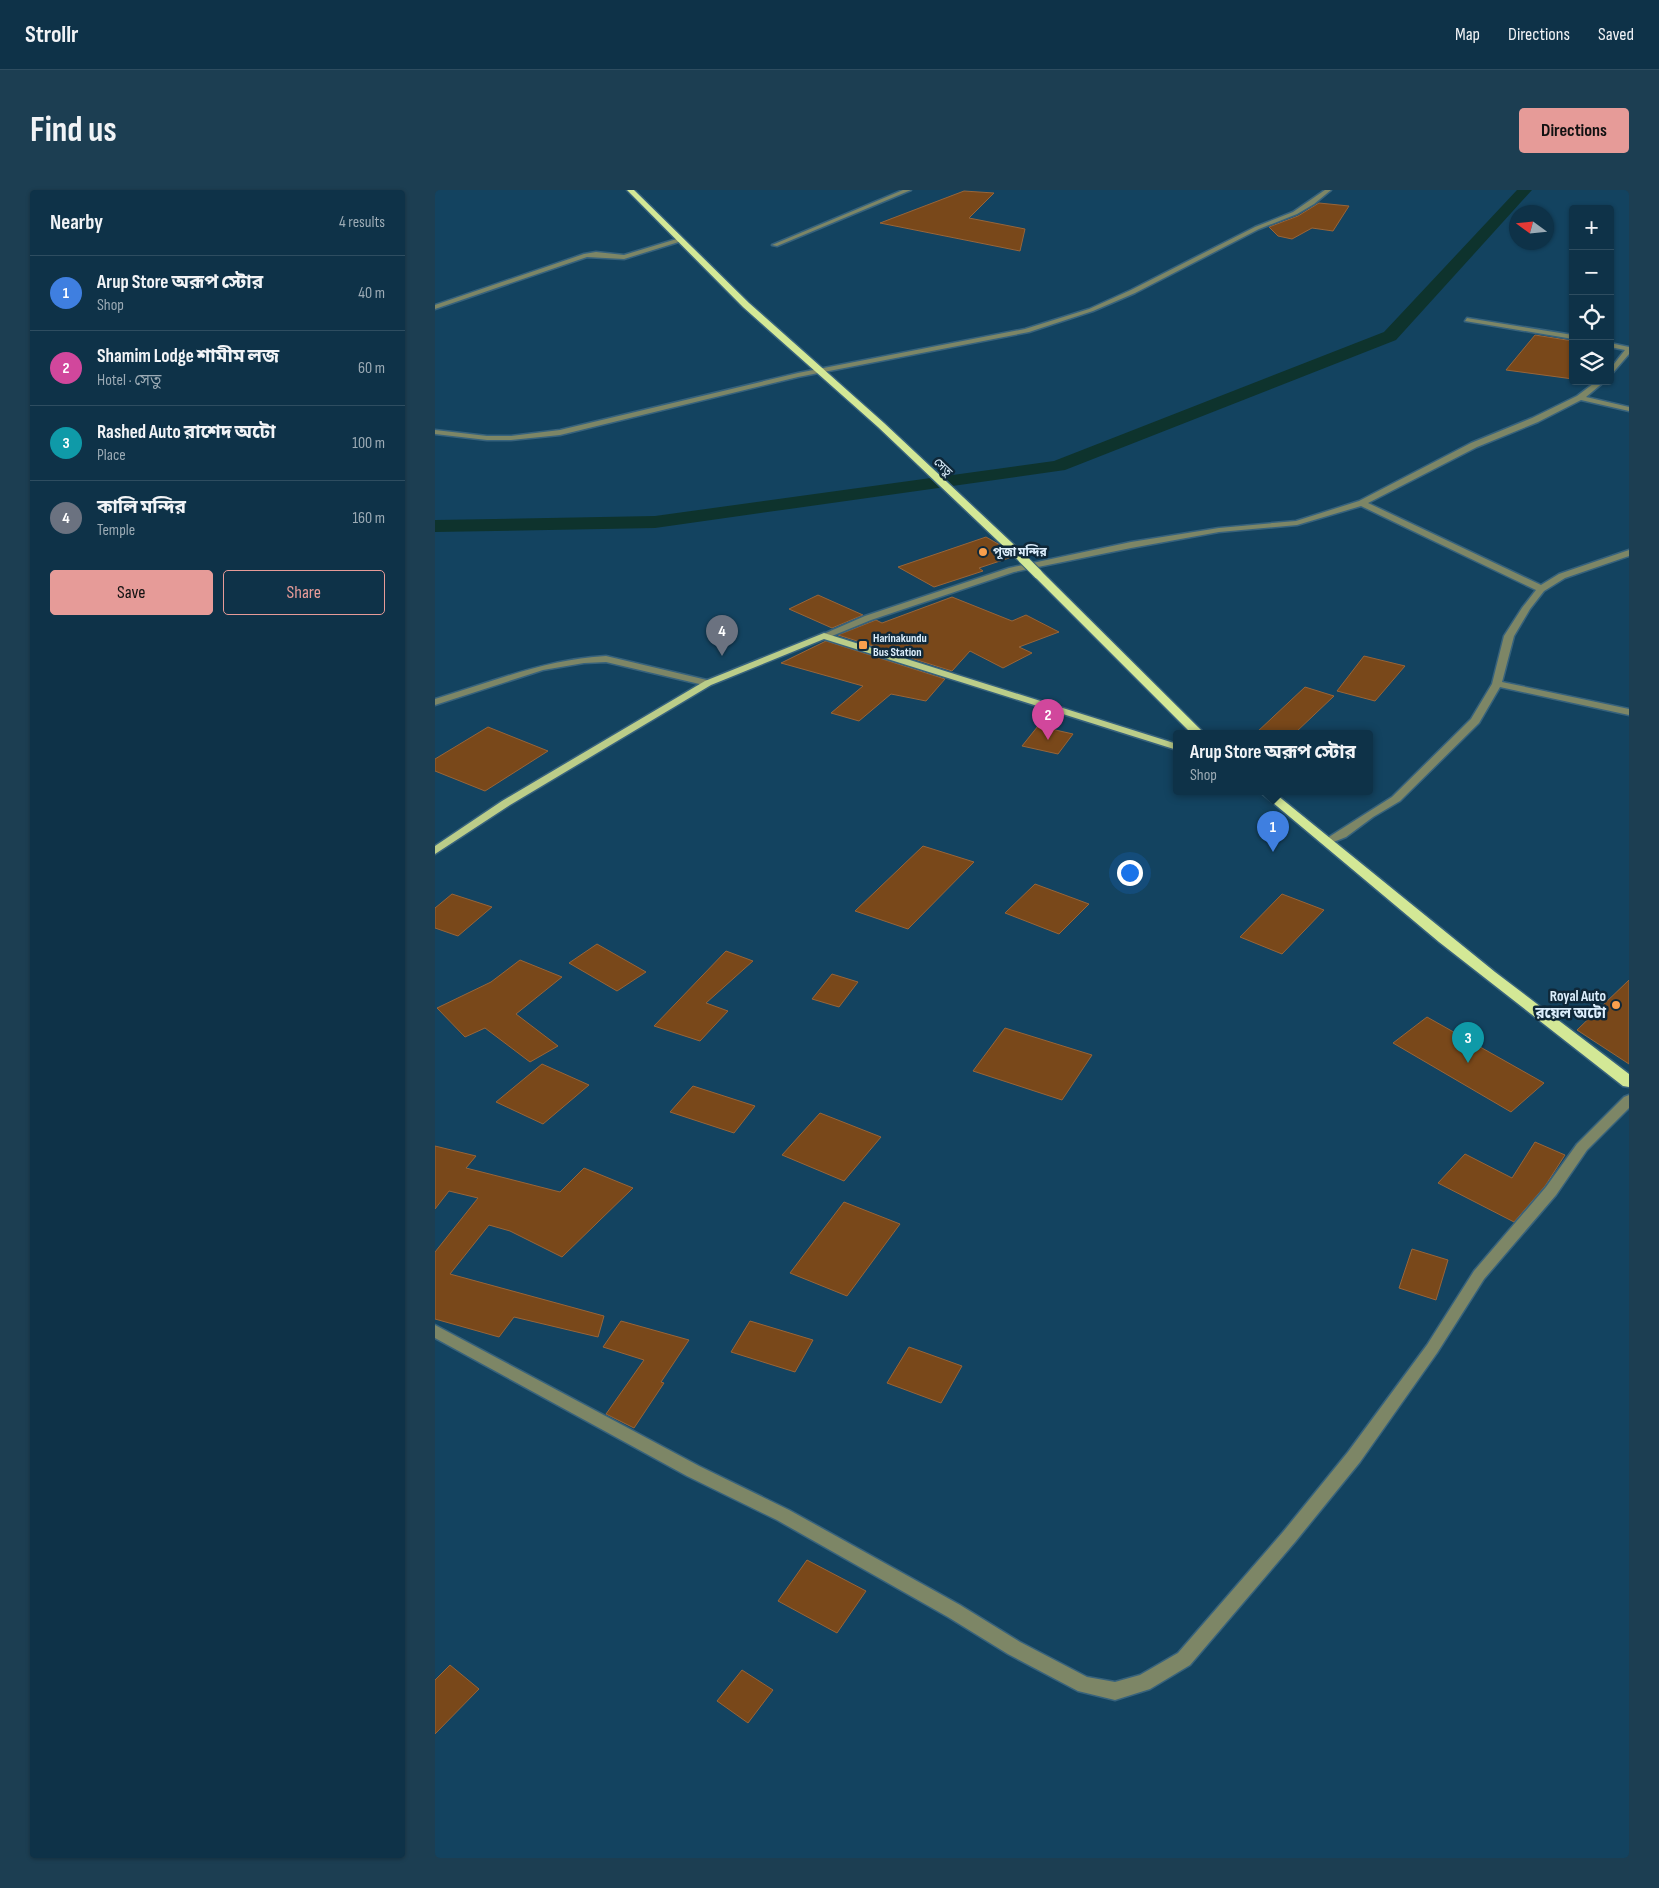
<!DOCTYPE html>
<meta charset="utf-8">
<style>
body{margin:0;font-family:"Sofia Sans Condensed","Noto Sans Bengali",sans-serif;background:#1c3e52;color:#f1f3f6}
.controls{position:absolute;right:15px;top:15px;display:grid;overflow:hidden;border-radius:5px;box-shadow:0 1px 4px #0004}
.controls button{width:45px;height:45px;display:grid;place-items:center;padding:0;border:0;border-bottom:1px solid #2e4d60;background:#0e3248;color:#f1f3f6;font:25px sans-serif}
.compass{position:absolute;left:1074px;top:15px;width:45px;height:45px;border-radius:50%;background:#0e3248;box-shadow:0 1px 4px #0004;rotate:285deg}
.you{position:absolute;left:694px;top:682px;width:18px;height:18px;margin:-12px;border:4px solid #fff;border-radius:50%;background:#1a73e8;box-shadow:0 0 0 8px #1a73e833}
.badge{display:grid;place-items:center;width:32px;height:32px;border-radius:50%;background:#e69b98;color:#fff;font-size:16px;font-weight:700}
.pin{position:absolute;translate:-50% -41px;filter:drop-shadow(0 1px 2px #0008)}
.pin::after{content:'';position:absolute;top:26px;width:18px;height:15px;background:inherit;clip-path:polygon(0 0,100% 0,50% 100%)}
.popup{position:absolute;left:738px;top:540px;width:200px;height:65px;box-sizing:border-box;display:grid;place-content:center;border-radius:5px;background:#0e3248;filter:drop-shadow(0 1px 4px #0005);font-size:16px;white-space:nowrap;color:#9baab4}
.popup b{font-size:19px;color:#f1f3f6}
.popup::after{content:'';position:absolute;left:50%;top:100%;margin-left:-10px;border:10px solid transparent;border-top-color:#0e3248}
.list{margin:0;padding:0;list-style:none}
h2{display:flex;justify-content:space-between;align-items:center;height:65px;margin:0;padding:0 20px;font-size:21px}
h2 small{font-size:16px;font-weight:400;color:#9baab4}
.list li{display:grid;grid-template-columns:32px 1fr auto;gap:15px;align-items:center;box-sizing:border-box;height:75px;padding:0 20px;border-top:1px solid #2e4d60}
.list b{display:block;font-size:19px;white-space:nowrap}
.list p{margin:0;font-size:16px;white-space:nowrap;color:#9baab4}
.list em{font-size:16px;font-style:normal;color:#9baab4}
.actions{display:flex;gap:10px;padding:15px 20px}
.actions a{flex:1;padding:11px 0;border:1px solid #e69b98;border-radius:5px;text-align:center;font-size:18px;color:#e69b98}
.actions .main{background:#e69b98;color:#111}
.icon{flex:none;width:28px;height:28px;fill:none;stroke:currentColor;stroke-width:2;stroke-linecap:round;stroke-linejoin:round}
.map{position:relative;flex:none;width:1194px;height:1668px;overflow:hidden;border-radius:5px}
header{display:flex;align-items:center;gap:30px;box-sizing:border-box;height:70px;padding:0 25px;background:#0e3248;border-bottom:1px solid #2e4d60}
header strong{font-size:24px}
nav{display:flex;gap:28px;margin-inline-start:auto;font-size:18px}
.intro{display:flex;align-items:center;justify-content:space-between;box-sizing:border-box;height:120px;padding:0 30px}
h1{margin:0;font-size:35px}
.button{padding:12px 22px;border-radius:5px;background:#e69b98;color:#111;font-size:18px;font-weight:700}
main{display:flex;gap:30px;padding:0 30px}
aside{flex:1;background:#0e3248;border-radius:5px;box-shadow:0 1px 4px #0004}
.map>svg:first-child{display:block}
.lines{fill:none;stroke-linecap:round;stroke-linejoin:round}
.canal{fill:#0e332d;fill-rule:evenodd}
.building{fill:#79481a;stroke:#986539}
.minor-casing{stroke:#37627c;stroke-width:3}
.major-casing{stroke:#37627c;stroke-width:3}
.highway-casing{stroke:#37627c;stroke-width:3}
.minor{fill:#7d8666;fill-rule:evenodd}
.major{fill:#bbcd89;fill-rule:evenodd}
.highway{fill:#d3e896;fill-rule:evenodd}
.highway-bridge-casing{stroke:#37627c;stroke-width:11;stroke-linecap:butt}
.highway-bridge{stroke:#d3e896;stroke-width:9}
.poi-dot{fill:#f99f4d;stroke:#0f2839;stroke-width:2}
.labels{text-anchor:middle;stroke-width:5;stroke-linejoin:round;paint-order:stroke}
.far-street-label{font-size:12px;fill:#dceefc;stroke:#0f2839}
.far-poi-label{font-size:12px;font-weight:bold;fill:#dceefc;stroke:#0f2839;text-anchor:start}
.poi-label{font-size:15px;font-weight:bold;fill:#dceefc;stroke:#0f2839;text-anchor:end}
</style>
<header>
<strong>Strollr</strong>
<nav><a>Map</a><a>Directions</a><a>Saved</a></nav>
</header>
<div class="intro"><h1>Find us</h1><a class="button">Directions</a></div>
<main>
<aside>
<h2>Nearby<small>4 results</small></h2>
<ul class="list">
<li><span class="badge" style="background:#3f7fe0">1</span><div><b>Arup Store অরূপ স্টোর</b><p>Shop</p></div><em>40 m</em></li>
<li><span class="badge" style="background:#d1479c">2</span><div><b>Shamim Lodge শামীম লজ</b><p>Hotel · সেতু</p></div><em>60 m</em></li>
<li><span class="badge" style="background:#0f9aa8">3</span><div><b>Rashed Auto রাশেদ অটো</b><p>Place</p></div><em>100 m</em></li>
<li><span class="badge" style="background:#6b7280">4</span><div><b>কালি মন্দির</b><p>Temple</p></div><em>160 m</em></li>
</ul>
<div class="actions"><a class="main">Save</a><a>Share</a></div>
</aside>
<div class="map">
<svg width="1194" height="1668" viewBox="0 0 1194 1668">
<rect width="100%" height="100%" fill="#134360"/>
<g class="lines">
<polygon class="canal" points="1082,0 1097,0 961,150 630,280 220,338 0,342 0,330 220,326 619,271 949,142"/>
</g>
<g class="building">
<polygon points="529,1 559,3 534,28 590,39 585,61 445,33"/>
<polygon points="884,13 914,16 898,41 877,38 857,49 843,46 834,37 863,26"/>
<polygon points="1100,145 1138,151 1138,189 1071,180"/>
<polygon points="551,347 565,355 577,367 544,378 548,381 499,397 463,377"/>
<polygon points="383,405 428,425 397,438 354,419"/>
<polygon points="517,407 577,431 591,425 624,442 584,457 597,463 568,478 535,461 517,481 403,445 441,430 447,433"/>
<polygon points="391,451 510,489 491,511 456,504 424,531 396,523 428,496 346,473"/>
<polygon points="929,466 970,476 940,511 902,501"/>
<polygon points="870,497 899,506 860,543 821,543"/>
<polygon points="603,536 638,544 623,564 587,556"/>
<polygon points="53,537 113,561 50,601 0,581 0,569"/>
<polygon points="488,656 539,672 473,739 420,721"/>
<polygon points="600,694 654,714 624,744 570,723"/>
<polygon points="17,704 57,717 23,746 0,738 0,718"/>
<polygon points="847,704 889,720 847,764 805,747"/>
<polygon points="162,754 211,782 182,801 134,773"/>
<polygon points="291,761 318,771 271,813 293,821 265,851 219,836"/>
<polygon points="85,770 127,787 81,824 123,856 95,872 50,838 30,847 2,818 56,792"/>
<polygon points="397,784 423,792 404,817 377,809"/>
<polygon points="1194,790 1194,874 1142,840"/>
<polygon points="992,827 1109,893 1076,922 958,853"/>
<polygon points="570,838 657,865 627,910 538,881"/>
<polygon points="107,874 154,895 108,934 61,912"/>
<polygon points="258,896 320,916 299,943 235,922"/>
<polygon points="385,923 446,947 409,991 347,965"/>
<polygon points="1100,952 1130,965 1110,996 1079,1032 1003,993 1030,964 1077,988"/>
<polygon points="0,956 41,966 31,978 125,1002 149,978 198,998 127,1067 75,1041 54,1035 15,1084 169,1126 163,1147 79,1127 64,1147 0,1129 0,1062 43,1008 14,1001 0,1019"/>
<polygon points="409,1012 465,1034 412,1106 355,1083"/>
<polygon points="977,1059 1013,1070 1001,1110 964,1098"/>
<polygon points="186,1131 254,1150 226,1192 229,1193 199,1238 171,1224 209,1170 168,1157"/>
<polygon points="315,1131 378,1150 360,1182 296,1162"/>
<polygon points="474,1157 527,1176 506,1213 452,1193"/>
<polygon points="372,1370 431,1401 402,1443 343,1411"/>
<polygon points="15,1475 44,1499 0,1544 0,1490"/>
<polygon points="307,1480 338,1500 313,1533 282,1511"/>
</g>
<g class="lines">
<g class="minor-casing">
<g id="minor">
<polygon points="468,0 476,0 342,56 337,55"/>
<polygon points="890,0 896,0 879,14 862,24 824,39 700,103 658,121 594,142 363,187 125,245 76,250 52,250 0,244 0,240 52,246 76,246 125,240 363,183 590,139 654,119 696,100 820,37 858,22"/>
<polygon points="245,48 247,51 189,69 152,67 0,119 0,115 149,64 161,62 189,65"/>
<polygon points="1032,128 1138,145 1138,149 1030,131"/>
<polygon points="1175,153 1194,157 1194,164 1175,186 1175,179 1190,160 1175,157"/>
<polygon points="1162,191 1170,191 1151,207 1194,217 1194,221 1146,210 1103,232 1042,257 933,313 1106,395 1124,384 1194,360 1194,366 1130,388 1109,401 1095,419 1079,446 1067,492 1194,519 1194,525 1065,497 1044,533 965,611 938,627 911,647 891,655 886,652 957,607 1036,529 1057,494 1069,446 1087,418 1101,400 926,316 862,335 784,342 696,358 579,382 436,430 392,448 389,449 384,446 430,426 574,378 696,352 784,338 861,331 924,311 1036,253 1097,228 1142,206"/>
<path d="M171,466L276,491L278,493L273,496L171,472L149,473L108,480L0,515V509C57,492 111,469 171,466Z"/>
<polygon points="1194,905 1194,918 1152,960 1121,1005 1049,1089 1002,1163 925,1272 860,1352 755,1475 715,1499 680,1510 643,1501 573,1464 513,1427 342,1330 252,1286 0,1148 0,1135 264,1276 354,1320 525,1415 585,1452 652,1487 680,1492 705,1485 743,1463 848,1342 913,1262 992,1155 1039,1081 1111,997 1142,954 1189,907"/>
</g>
</g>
<g class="major-casing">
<polygon id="major" points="389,443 742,554 742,560 389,449 276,495 75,615 0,664 0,656 67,611 270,491"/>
</g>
<g class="highway-casing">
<g id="highway">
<polygon points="192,0 199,0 314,113 449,233 591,366 591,370 583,370 443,237 308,117"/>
<polygon points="603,381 607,382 769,543 756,543 599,386 598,384"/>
<polygon points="824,601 837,601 1060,782 1194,884 1194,897 1188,896 1004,752"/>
</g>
</g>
<use href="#minor" class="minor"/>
<use href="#major" class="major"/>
<use href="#highway" class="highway"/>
<g class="highway-bridge-casing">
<polyline id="highway-bridge" points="587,368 603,384"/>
</g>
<use href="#highway-bridge" class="highway-bridge"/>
</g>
<g class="poi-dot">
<circle cx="548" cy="362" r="5"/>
<rect x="423" y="450" width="10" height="10" rx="2.5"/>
<circle cx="1181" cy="815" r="5"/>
</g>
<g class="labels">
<g class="far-street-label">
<text transform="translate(508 277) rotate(44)" y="4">সেতু</text>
</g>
<g class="far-poi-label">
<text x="558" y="366">পূজা মন্দির</text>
<text x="438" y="452">Harinakundu<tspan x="438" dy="14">Bus Station</tspan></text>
</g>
<g class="poi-label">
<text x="1171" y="811">Royal Auto<tspan x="1171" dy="17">রয়েল অটো</tspan></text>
</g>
</g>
</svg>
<div class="controls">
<button>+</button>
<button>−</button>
<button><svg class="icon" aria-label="locate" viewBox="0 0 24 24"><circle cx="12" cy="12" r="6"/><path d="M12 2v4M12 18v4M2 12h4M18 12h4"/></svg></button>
<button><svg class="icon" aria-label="layers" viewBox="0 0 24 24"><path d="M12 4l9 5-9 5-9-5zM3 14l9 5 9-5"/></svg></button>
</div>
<svg class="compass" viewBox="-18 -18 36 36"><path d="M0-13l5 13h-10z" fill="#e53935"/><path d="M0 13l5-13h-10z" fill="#9baab4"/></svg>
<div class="you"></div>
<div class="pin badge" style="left:838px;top:662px;background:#3f7fe0">1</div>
<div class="popup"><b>Arup Store অরূপ স্টোর</b>Shop</div>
<div class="pin badge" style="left:613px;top:550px;background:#d1479c">2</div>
<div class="pin badge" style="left:1033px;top:873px;background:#0f9aa8">3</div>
<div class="pin badge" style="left:287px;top:466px;background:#6b7280">4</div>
</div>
</main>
